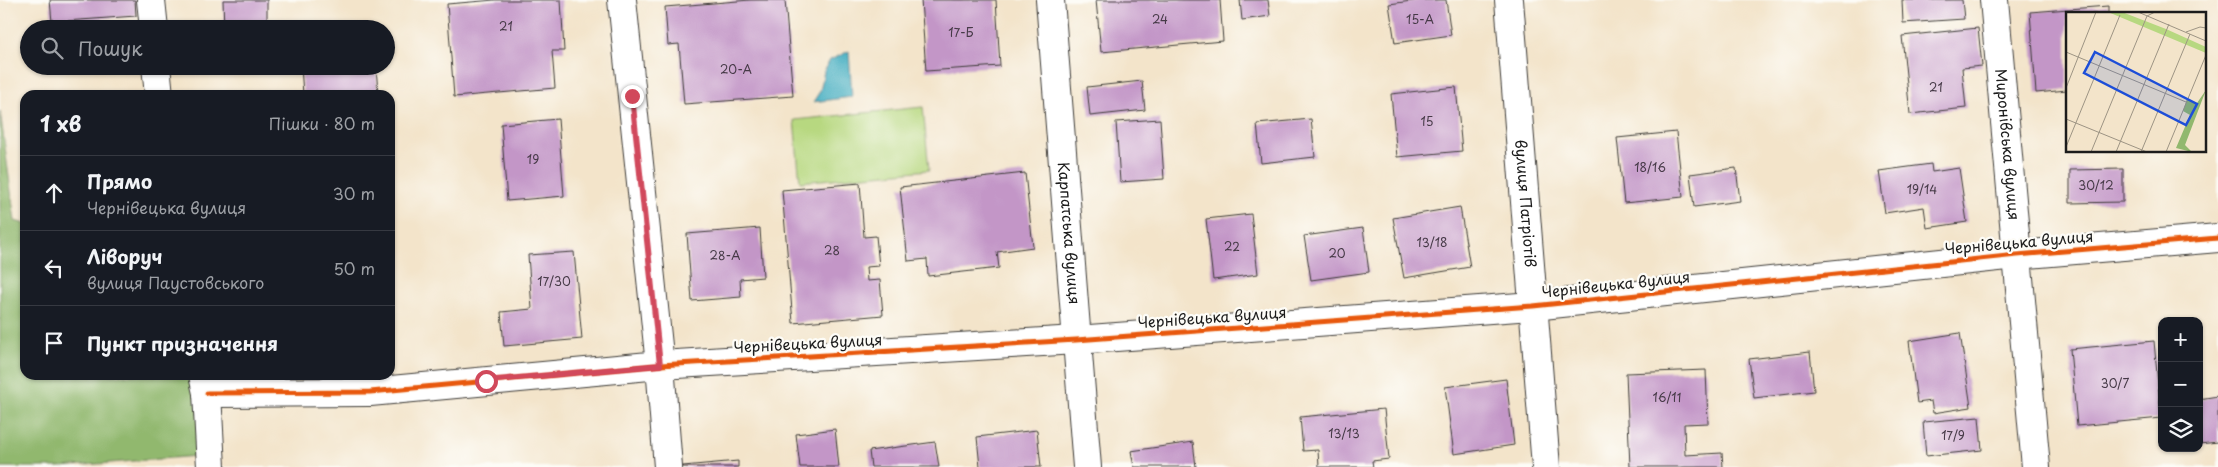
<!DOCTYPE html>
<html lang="uk">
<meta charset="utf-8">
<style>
body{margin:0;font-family:"Playpen Sans",sans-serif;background:#20242c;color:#f1f3f6}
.controls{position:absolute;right:15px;bottom:15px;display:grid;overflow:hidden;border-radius:10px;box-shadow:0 1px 4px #0004}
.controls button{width:45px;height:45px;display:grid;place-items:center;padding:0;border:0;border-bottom:1px solid #363941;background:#171b24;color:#f1f3f6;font:25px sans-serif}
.stop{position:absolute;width:15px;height:15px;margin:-11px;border:4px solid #d1495b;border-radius:50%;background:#fff}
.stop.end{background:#d1495b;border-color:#fff;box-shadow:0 1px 5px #0008}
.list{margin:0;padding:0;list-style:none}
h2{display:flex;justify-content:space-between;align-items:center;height:65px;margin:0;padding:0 20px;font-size:21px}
h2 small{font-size:16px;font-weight:400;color:#9ea1a6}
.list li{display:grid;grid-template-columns:32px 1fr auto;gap:15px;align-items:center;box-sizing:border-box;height:75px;padding:0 20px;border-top:1px solid #363941}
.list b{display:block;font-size:19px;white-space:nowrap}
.list p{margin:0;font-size:16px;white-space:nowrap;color:#9ea1a6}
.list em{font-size:16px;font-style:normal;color:#9ea1a6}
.icon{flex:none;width:28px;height:28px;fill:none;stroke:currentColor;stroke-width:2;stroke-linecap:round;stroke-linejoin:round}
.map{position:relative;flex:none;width:2218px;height:467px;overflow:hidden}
.search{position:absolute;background:#171b24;box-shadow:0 1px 4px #0004;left:20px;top:20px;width:375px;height:55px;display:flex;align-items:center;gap:12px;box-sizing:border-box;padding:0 18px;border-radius:28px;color:#9ea1a6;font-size:19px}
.panel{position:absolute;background:#171b24;box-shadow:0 1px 4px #0004;left:20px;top:90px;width:375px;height:290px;border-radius:15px}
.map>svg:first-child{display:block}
.green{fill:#b7d880;stroke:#6a7a4e}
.forest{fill:#91b86e;stroke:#566a45}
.water{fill:#41acc0;stroke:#2e646e}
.building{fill:#c396c7}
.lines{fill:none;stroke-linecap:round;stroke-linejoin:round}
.street-casing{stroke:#3c3a36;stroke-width:30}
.street{stroke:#fff;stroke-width:28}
.cycleway-casing{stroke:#fdfcf7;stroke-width:8}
.cycleway{stroke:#e8590c;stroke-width:5}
.route{stroke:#d1495b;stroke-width:6}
.labels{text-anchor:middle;stroke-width:4.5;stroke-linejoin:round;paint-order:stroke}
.number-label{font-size:12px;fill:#463a47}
.street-label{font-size:15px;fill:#1c1c1c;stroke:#fdfcf7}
.inset-road{fill:none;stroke:#9d9484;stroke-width:1}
.view{fill:#1d4ed8;fill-opacity:0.15;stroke:#1d4ed8;stroke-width:2.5}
.inset-edge{fill:none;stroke:#1c1c1c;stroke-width:2.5}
</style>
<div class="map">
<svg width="2218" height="467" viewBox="0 0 2218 467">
<rect width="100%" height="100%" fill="#fdfcf7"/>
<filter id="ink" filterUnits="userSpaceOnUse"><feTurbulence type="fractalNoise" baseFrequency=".02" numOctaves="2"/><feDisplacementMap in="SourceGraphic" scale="10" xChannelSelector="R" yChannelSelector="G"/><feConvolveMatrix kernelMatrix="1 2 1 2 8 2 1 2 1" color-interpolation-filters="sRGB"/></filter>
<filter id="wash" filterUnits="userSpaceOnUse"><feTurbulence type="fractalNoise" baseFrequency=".0096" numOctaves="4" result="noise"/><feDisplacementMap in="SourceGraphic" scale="20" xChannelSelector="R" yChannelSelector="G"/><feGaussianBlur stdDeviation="1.12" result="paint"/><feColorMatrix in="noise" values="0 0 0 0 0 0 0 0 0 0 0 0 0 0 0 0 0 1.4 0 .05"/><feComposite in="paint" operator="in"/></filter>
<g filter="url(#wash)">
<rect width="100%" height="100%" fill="#f3e4ca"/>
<polygon class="green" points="923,107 929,170 800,182 794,120"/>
<polygon class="forest" points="0,111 15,221 25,224 25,375 196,375 210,455 60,467 0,467"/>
<polygon class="water" points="849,51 852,97 813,102 820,91 824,71 830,60"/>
<g id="blocks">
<g class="building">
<polygon points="50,0 135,0 136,16 52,22"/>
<polygon points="223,0 267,0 267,29 224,29"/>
<polygon points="495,0 561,0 564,51 552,51 555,88 454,97 447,4"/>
<polygon points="750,0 785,0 793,96 684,104 679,44 668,45 665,7"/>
<polygon points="921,0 996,0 1000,66 926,71"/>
<polygon points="1096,0 1220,0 1223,41 1101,52"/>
<polygon points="1240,0 1268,0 1270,16 1242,20"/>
<polygon points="1419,0 1446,0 1451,35 1395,43 1389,4"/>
<polygon points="1902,0 1962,0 1964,19 1903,23"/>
<polygon points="2108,6 2108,14 2067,14 2067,90 2036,93 2030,12"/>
<polygon points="1978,28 1982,66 1962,68 1966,108 1910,114 1902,36"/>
<polygon points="301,66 376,66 378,93 303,95"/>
<polygon points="1142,81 1145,110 1090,116 1087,87"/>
<polygon points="1456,87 1462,151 1397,157 1391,94"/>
<polygon points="558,119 564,196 507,201 501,124"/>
<polygon points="1160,119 1164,179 1120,182 1116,122"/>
<polygon points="1311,119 1315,157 1261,163 1257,124"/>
<polygon points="1676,132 1683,197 1624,203 1617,138"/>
<polygon points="1931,164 1932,172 1959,168 1967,222 1927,228 1924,207 1885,213 1879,171"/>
<polygon points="1736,168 1740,201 1694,207 1690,174"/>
<polygon points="2123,169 2123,202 2070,203 2070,170"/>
<polygon points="1025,173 1033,247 997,252 999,268 928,276 927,259 908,261 900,187"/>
<polygon points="860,183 864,237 876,236 879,266 866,267 867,281 880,280 883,315 793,323 782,190"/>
<polygon points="1460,207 1470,267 1404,278 1393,218"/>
<polygon points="1251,214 1258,274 1213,280 1206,219"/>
<polygon points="760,228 763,277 740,279 741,297 692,301 687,234"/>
<polygon points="1363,228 1369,272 1311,280 1304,236"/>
<polygon points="574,252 582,339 504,346 501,312 532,309 528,255"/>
<polygon points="1960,333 1971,407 1933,413 1931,401 1917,403 1909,341"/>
<polygon points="2154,341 2161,418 2077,426 2070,349"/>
<polygon points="1810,352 1814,391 1754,398 1749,359"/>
<polygon points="1706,370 1708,423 1684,424 1685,455 1722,453 1723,467 1630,467 1626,373"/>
<polygon points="1506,379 1514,445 1454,454 1445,387"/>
<polygon points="2218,396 2218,442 2199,444 2199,399"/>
<polygon points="1384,409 1389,459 1372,461 1373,467 1319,467 1318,450 1303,451 1300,417"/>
<polygon points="1979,417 1982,450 1926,456 1923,422"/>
<polygon points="835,429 839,467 800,467 796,434"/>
<polygon points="1037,430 1041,467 980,467 977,437"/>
<polygon points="935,442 939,467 871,467 869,451"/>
<polygon points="1193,442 1196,467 1134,467 1131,451"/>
<polygon points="738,461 738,467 683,467 683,466"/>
</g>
</g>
</g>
<g filter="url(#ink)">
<use href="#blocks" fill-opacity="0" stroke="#3c3a36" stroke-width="1"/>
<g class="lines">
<g class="street-casing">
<g id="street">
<polyline points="151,0 154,29"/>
<polyline points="622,0 660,365 668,467"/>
<path id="s1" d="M1050,0L1087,467"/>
<path id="s2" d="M1509,0L1546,467"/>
<path id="s3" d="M1994,0L2036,467"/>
<polyline points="156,66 159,95"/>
<polyline points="203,375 207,393 211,467"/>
<polyline points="207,393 370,392 660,365 1076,340 1533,306 2017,255 2218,238"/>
</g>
</g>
<use href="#street" class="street"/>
<g class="cycleway-casing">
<polyline id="cycleway" points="207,393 370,392 660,365 1076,340 1533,306 2017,255 2218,238"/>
</g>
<use href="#cycleway" class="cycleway"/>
</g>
</g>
<g class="lines" filter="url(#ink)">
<polyline class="route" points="486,381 660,365 632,96"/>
</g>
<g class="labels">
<g class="number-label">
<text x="1160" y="24">24</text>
<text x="1420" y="24">15-А</text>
<text x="506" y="31">21</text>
<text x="961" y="37">17-Б</text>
<text x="736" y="74">20-А</text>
<text x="1936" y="92">21</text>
<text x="1427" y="126">15</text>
<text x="533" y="164">19</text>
<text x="1650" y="172">18/16</text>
<text x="2096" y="190">30/12</text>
<text x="1922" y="194">19/14</text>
<text x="1432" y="247">13/18</text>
<text x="1232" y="251">22</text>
<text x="832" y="255">28</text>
<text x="1337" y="258">20</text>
<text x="725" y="260">28-А</text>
<text x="554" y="286">17/30</text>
<text x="2115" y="388">30/7</text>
<text x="1667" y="402">16/11</text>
<text x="1344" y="438">13/13</text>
<text x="1953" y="440">17/9</text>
</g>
<g class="street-label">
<text dy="5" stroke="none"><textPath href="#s3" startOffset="145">Миронівська вулиця</textPath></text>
<text dy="5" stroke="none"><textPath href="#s2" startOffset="204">вулиця Патріотів</textPath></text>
<text dy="5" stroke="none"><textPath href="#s1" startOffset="234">Карпатська вулиця</textPath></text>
<text transform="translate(2019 243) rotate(-5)" y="5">Чернівецька вулиця</text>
<text transform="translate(1616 285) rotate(-6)" y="5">Чернівецька вулиця</text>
<text transform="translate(1212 318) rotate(-4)" y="5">Чернівецька вулиця</text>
<text transform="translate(808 344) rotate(-3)" y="5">Чернівецька вулиця</text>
</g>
</g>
<g transform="translate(2066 12)">
<rect width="140" height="140" fill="#f3e4ca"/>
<path d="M42,0H56L100,17L140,35V41Z" fill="#b7d880"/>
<path d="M140,78L119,133L126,140L110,136L124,103L117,99L121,87L131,91Z" fill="#91b86e"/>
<path class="inset-road" d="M72,0L140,29M120,20L134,15L140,16M0,40L120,90M0,76L30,0M0,107L81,140M0,135L54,3M25,140L81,4L89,0M50,140L103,12M75,140L124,22M100,140L140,43"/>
<path class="view" d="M29,40L131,92L120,113L18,61Z"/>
<rect width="140" height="140" class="inset-edge"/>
</g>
</svg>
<div class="controls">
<button>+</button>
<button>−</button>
<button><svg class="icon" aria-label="layers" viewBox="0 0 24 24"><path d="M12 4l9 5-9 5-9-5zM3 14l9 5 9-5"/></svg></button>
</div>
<div class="stop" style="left:486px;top:381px"></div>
<div class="stop end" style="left:632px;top:96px"></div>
<div class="search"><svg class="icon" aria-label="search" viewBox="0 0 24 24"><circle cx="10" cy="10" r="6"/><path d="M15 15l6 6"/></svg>Пошук</div>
<section class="panel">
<h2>1 хв<small>Пішки · 80 m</small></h2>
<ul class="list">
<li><svg class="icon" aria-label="ahead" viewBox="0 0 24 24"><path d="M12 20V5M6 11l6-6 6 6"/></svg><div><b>Прямо</b><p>Чернівецька вулиця</p></div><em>30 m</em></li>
<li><svg class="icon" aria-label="left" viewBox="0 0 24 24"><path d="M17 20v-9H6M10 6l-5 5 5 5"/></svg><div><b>Ліворуч</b><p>вулиця Паустовського</p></div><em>50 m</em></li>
<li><svg class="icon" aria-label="arrive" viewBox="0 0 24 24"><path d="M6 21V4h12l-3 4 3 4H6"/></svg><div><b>Пункт призначення</b></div></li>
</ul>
</section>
</div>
